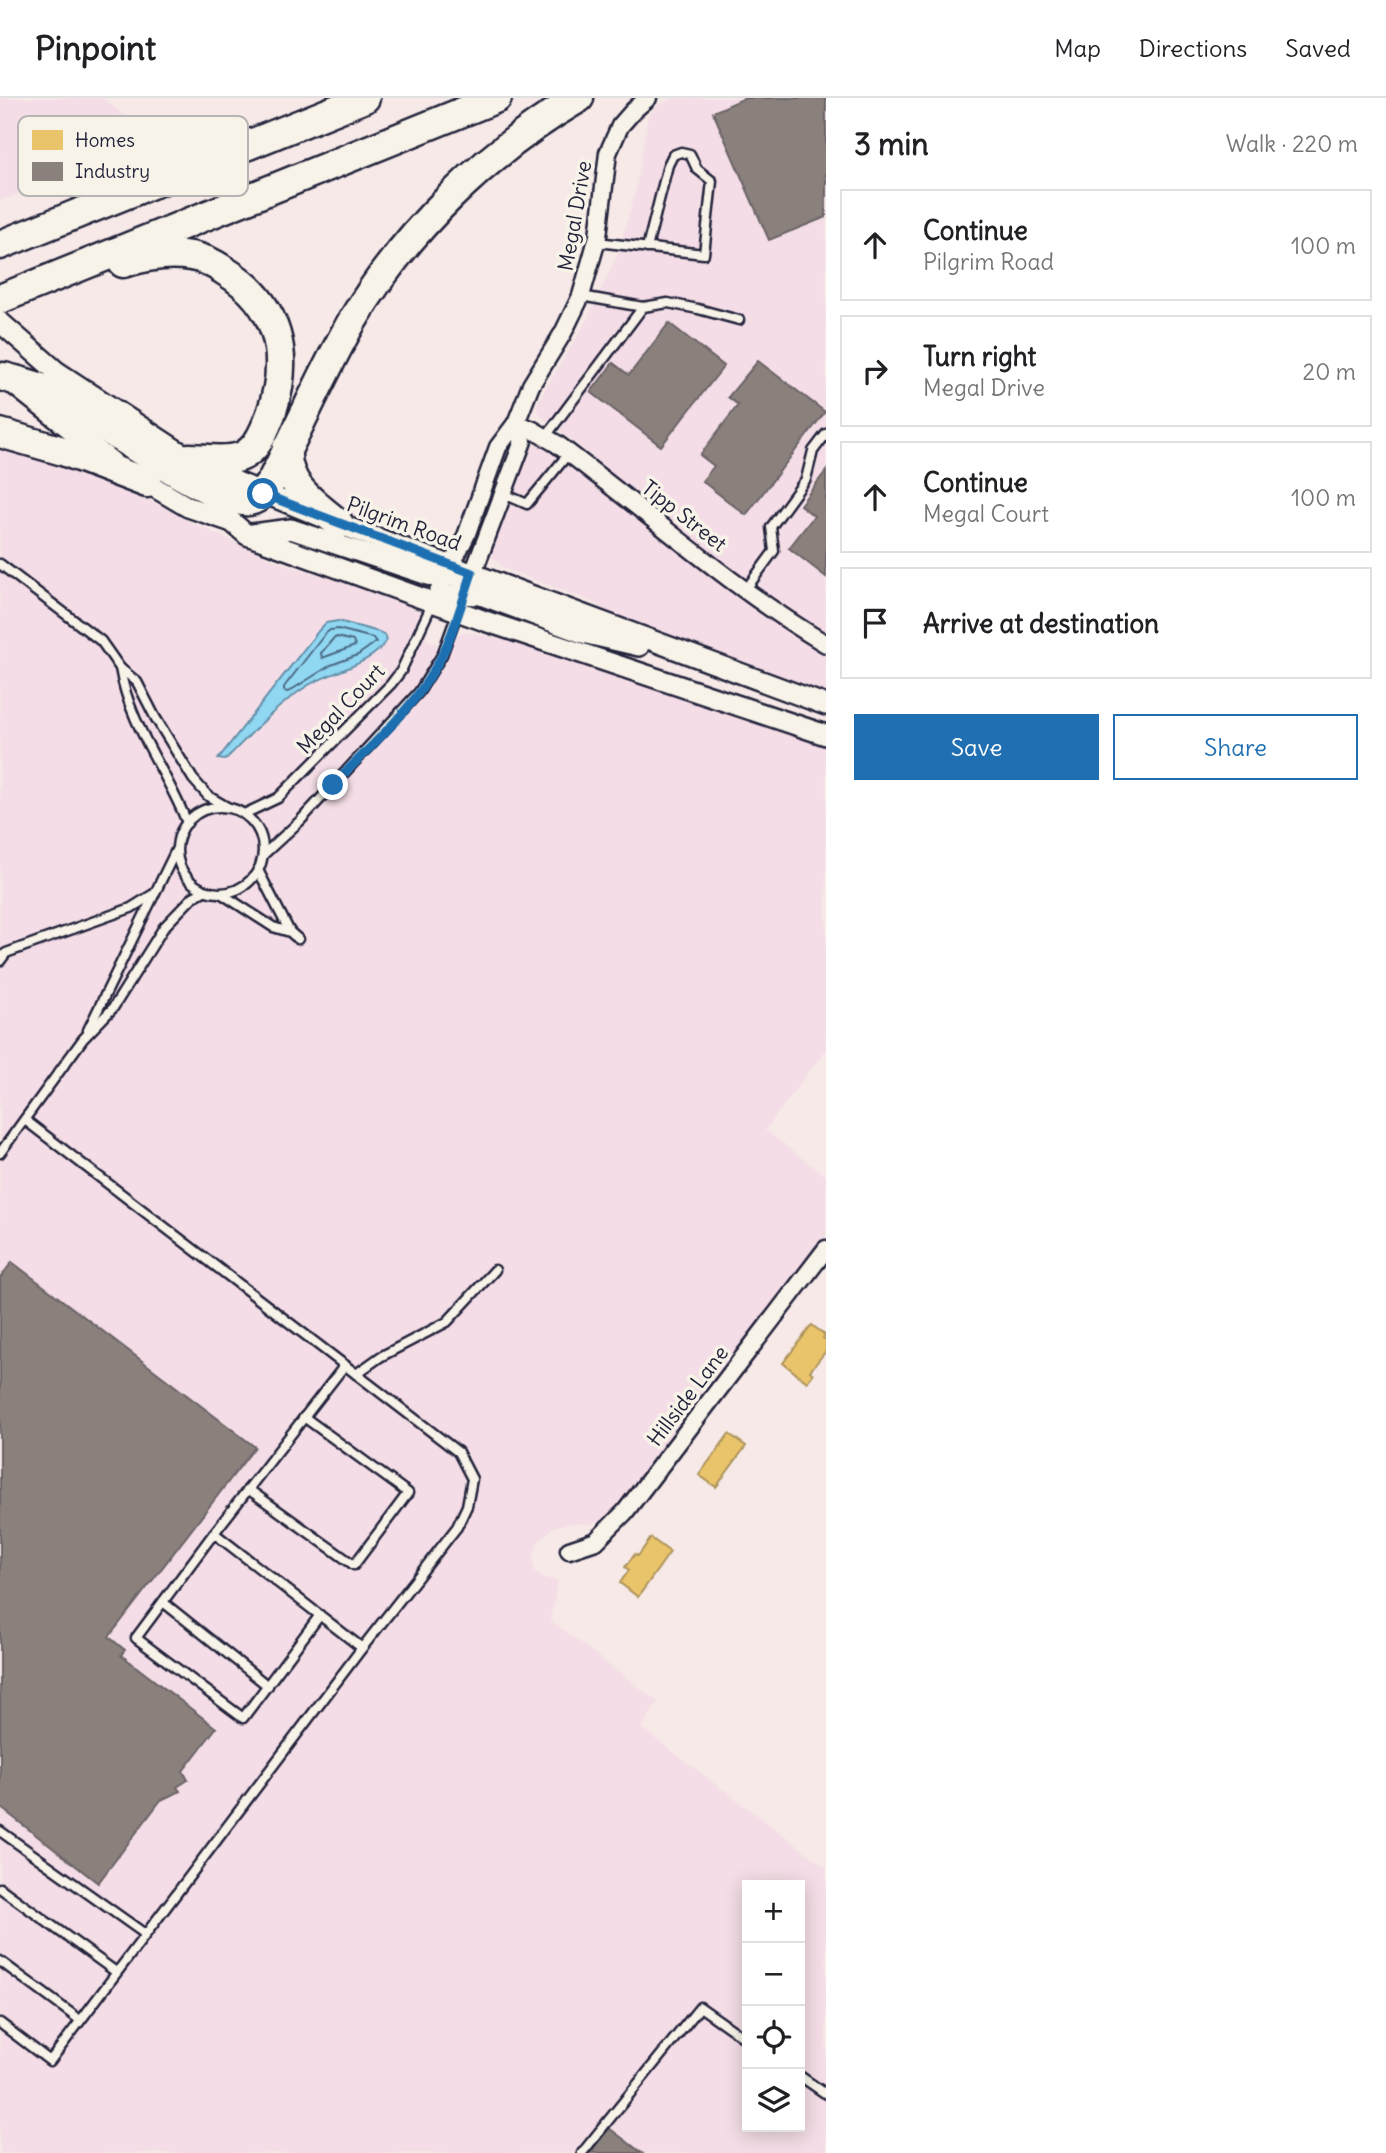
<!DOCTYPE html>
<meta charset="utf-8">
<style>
body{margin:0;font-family:Delius,sans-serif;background:#f6f6f6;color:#202124}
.controls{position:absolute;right:21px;bottom:21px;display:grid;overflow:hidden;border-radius:0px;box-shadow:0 4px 18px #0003}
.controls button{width:63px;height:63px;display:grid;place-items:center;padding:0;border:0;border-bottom:2px solid #e0e0e0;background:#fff;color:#202124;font:35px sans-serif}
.stop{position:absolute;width:21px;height:21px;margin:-16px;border:5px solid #1f6fb2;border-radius:50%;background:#fff}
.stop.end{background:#1f6fb2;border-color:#fff;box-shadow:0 2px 7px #0008}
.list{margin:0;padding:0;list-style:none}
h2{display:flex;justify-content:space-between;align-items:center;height:91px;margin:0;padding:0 28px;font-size:30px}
h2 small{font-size:23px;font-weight:400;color:#757577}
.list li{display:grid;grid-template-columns:46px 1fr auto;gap:21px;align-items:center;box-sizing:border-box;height:112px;margin:0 14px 14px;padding:0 14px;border:2px solid #e0e0e0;border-radius:0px}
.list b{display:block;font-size:26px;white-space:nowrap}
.list p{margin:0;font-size:23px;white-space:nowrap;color:#757577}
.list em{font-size:23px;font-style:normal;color:#757577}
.actions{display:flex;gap:14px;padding:21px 28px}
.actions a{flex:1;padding:16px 0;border:2px solid #1f6fb2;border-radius:0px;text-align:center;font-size:24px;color:#1f6fb2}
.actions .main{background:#1f6fb2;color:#fff}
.icon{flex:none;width:38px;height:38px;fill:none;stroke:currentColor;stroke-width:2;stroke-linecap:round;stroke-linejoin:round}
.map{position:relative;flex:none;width:826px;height:2055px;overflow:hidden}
header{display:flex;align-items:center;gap:42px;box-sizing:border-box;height:98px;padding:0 35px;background:#fff;border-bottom:2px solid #e0e0e0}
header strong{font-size:33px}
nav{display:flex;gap:38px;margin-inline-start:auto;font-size:24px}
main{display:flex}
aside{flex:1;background:#fff}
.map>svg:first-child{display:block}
.built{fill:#f4dde6;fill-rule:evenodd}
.water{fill:#90d7f2;stroke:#648fa9;stroke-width:2}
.homes{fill:#e9c46a;stroke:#ad935c;stroke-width:2}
.industry{fill:#8a817c;stroke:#6b6468;stroke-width:2}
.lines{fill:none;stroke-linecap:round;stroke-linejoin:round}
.shore{stroke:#4e6a84;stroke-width:2}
.service-casing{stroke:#22223b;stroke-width:13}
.minor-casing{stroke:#22223b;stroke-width:21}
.tertiary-casing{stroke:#22223b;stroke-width:24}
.motorway-casing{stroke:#22223b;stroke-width:33}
.service{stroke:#f7f3e8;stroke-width:8}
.minor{stroke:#f7f3e8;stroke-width:16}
.tertiary{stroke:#f7f3e8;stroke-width:19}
.motorway{stroke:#f7f3e8;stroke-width:28}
.route{stroke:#1f6fb2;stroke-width:9}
.labels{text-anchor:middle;stroke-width:7;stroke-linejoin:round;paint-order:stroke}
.street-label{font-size:21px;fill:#22223b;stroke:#f7f3e8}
.key{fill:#f7f3e8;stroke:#b7b4b4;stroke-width:2}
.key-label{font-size:19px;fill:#22223b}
</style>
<header>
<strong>Pinpoint</strong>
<nav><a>Map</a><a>Directions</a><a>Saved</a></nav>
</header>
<main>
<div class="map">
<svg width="826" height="2055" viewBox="0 0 826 2055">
<rect width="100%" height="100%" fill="#f6e9e7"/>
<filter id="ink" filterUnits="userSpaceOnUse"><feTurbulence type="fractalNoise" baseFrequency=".0143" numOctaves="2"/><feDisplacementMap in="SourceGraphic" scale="14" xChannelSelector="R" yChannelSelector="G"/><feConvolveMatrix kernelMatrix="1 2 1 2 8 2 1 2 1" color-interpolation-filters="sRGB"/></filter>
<g filter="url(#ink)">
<g class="built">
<polygon points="0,0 102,0 155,41 0,103"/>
<polygon points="674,0 826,0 826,596 615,517 588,502 505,471 486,453 526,353 535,347 542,348 590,380 599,364 542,319 536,311 538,303 586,224 617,158 635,96 648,18 657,8"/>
<path d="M0,342L106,379L193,425L276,463L411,506L419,513L425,523L426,541L446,550L460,535H473L508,543L631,582L826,649V951L765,1032L826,1078V1139L618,1410L604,1422L592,1426L571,1425L553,1429L537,1445L533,1461L534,1473L543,1480L558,1483L550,1522L658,1604L641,1630L826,1769V2055H0ZM747,1787H800V2029H747Z"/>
</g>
<path class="water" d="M338,523L379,534L385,537L387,542C371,568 332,573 307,588C276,608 251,636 225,662L218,661L320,531L326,525Z"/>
<g class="homes">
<polygon points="812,1227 825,1237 823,1240 826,1242 826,1253 810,1273 813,1276 807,1284 783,1265"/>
<polygon points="729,1336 746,1348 716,1389 699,1377"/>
<polygon points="651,1440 670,1454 638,1499 620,1485 629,1472 625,1469 635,1456 638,1458"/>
</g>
<g class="industry">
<polygon points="745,0 826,0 826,119 769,142 713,14"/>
<polygon points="669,225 724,268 661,348 591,294 613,265 629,277"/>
<polygon points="758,263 825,314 746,417 702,383 714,368 700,357 738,307 728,299"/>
<polygon points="826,373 826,479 789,450 814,418 800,407"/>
<polygon points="12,1164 255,1349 109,1539 125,1552 121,1557 216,1630 183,1673 188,1682 177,1689 180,1693 161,1702 98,1785 0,1709 0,1180"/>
<polygon points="609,2030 642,2055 590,2055"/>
</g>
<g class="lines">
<g class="shore">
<polygon points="338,531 373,540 376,544 358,557 331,567 288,594 284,593 284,589 325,536 330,532"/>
<polygon points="337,539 353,543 355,548 322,560 321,555 333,541"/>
</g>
<g class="service-casing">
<g id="service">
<polyline points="597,144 704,156 712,83 697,71 690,56 681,54 673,57 668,67 647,150"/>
<polyline points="581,198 643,209 668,205 698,211 739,222"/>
<polyline points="546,338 643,209"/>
<polyline points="504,396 527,406 569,355"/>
<polyline points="0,466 101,543 120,570 137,584 155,619 193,681 208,698 227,709"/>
<polyline points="746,491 774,453 771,429 806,381 813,353 826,336"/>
<path d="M120,570C129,627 167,673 187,725"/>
<circle cx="220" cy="752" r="43"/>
<polyline points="244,716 278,700 391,586 401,573 433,504"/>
<polyline points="263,757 300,723 419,594 442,557 458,513"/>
<polyline points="258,772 290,834"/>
<polyline points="222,796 273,829 290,834 298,841"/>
<polyline points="0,863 6,855 131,810 152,797"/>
<polyline points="88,932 176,752"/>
<polyline points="0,1055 83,941 113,910 164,829 193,799 204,793"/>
<polyline points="356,1276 380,1259 447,1224 495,1172"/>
<polyline points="248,1391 354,1467 408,1395 304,1319"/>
<polyline points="214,1435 345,1267"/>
<polyline points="163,1504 268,1588"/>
<polyline points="320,1517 243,1620 136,1540 214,1435 362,1550"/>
<polyline points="0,1733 145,1836"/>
<polyline points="0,1790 116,1874"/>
<polyline points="0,1863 80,1922"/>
<polyline points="0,1925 50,1963 362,1550 457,1429 467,1408 472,1381 458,1354 25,1022"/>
<polyline points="800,1978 826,1996"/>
<polyline points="582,2055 700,1909 747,1942"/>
</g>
</g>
<g class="minor-casing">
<g id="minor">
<path d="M516,325L533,332L557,346C646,413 730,489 826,546"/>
<polyline points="469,486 523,343 516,325"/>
<polyline points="433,504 466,438 498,349 516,325 531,287 563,235 581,198 598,138 608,55 620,28 634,12 648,0"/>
<polyline points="569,1452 596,1443 625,1414 826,1151"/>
</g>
</g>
<g class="tertiary-casing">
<g id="tertiary">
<polyline points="0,224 56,273 181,355 237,384 339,426 826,607"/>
<polyline points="12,285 112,364"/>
<polyline points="137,379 188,409 232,424 247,437 485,523 826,637"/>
<polyline points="252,436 291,431 437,480 472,476"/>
<polyline points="433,504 457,496 481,497 583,535 639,548"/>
</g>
</g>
<g class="motorway-casing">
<g id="motorway">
<polyline points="0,147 365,0"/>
<path d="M123,165C146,158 168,154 191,158C204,160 215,166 225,173C279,206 291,258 271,316C265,331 258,351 242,358C227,365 205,360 189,360"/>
<polyline points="0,201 497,0"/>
<path d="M4,279C18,283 33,286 46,292C80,311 217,410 249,403C260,401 266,391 272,382C299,330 322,276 351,225C405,133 488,53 579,0"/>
<polyline points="0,335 63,353 147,385"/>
<path d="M287,350C284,387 314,405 339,426"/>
</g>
</g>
<use href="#service" class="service"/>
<use href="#minor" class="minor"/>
<use href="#tertiary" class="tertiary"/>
<use href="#motorway" class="motorway"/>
</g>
</g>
<g class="lines" filter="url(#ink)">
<path class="route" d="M263,396L472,475C461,507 452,541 435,570C410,615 368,650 333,687"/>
</g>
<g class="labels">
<g class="street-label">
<text transform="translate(575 118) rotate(-80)" y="7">Megal Drive</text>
<text transform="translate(684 418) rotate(38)" y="7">Tipp Street</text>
<text transform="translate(404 426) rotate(20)" y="7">Pilgrim Road</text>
<text transform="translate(341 611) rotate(-46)" y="7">Megal Court</text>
<text transform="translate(688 1298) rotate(-53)" y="7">Hillside Lane</text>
</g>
</g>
<rect x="18" y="18" width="230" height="80" rx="10" class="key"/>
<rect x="32" y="32" width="31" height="20" fill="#e9c46a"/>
<rect x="32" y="64" width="31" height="19" fill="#8a817c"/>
<g class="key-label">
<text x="75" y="49">Homes</text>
<text x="75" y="80">Industry</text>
</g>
</svg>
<div class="controls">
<button>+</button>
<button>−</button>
<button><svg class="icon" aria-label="locate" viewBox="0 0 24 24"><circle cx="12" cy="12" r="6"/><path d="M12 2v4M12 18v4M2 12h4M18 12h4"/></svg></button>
<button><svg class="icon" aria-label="layers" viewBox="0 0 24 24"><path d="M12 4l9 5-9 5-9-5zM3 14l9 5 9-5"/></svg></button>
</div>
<div class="stop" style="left:263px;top:396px"></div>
<div class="stop end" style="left:333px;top:687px"></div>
</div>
<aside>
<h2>3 min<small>Walk · 220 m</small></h2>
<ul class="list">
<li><svg class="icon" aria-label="ahead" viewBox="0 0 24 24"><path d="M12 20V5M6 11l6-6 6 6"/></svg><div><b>Continue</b><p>Pilgrim Road</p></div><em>100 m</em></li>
<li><svg class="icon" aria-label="right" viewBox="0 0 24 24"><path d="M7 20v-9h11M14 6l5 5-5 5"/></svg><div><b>Turn right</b><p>Megal Drive</p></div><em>20 m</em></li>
<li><svg class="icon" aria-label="ahead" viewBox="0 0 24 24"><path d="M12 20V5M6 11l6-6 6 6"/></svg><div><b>Continue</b><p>Megal Court</p></div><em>100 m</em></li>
<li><svg class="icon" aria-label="arrive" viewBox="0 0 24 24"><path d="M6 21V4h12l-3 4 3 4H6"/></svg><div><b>Arrive at destination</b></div></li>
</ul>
<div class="actions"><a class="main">Save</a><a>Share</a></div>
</aside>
</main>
